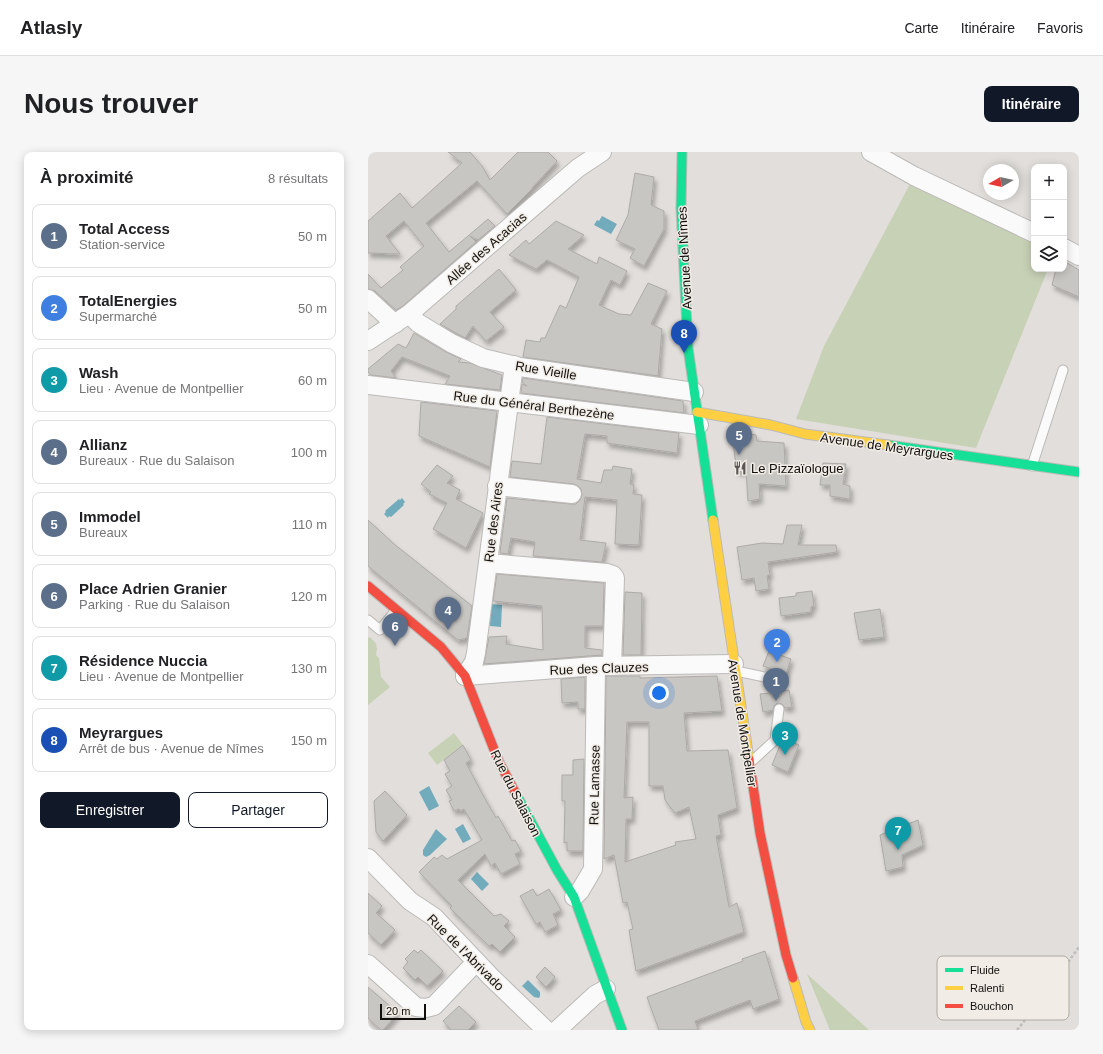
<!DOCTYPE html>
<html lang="fr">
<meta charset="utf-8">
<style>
body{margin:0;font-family:Arial,sans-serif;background:#f6f6f6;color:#202124}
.controls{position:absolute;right:12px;top:12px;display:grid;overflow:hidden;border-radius:8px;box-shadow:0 2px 10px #0003}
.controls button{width:36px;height:36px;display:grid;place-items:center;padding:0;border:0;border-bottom:1px solid #e0e0e0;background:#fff;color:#202124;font:20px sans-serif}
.compass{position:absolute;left:615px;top:12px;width:36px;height:36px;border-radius:50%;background:#fff;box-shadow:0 2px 10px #0003;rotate:261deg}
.scale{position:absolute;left:12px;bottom:10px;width:46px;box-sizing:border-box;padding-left:4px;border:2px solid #110f0d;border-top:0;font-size:11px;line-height:14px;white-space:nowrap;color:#110f0d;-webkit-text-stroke:3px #f1ece5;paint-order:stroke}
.you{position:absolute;left:291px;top:541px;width:14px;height:14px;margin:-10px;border:3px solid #fff;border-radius:50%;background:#1a73e8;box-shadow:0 0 0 6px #1a73e833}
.badge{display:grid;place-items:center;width:26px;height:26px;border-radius:50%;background:#111827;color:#fff;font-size:13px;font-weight:700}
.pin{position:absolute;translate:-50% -33px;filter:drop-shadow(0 1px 2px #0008)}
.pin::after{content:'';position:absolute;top:21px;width:14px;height:12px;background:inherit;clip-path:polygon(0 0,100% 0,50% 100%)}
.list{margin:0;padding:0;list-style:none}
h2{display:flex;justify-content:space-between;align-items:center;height:52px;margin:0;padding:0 16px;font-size:17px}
h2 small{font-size:13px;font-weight:400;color:#757577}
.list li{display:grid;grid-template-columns:26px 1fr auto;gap:12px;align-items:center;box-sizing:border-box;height:64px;margin:0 8px 8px;padding:0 8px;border:1px solid #e0e0e0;border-radius:8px}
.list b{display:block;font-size:15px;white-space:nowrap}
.list p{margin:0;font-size:13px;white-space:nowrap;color:#757577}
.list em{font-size:13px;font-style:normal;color:#757577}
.actions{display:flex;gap:8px;padding:12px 16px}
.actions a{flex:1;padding:9px 0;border:1px solid #111827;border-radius:8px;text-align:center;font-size:14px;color:#111827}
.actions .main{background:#111827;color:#fff}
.icon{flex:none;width:22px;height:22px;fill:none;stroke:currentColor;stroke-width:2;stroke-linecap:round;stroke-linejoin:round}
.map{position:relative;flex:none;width:711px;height:878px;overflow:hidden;border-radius:8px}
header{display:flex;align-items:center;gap:24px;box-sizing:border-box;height:56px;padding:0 20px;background:#fff;border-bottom:1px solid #e0e0e0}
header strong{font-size:19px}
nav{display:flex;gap:22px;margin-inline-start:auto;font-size:14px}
.intro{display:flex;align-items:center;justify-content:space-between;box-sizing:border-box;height:96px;padding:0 24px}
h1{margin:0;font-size:28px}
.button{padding:10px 18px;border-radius:8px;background:#111827;color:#fff;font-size:14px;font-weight:700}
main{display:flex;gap:24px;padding:0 24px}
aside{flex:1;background:#fff;border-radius:8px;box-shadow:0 2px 10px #0003}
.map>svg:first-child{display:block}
.green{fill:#c7d1b5}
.water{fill:#72abbc}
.building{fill:#c8c6c3;stroke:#adaaa8;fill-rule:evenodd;filter:url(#shadow)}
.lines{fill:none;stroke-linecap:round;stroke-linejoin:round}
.lane-casing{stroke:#bcbab7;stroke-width:11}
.street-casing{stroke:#bcbab7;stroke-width:20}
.fast-casing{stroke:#bcbab7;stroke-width:11}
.slow-casing{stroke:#bcbab7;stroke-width:11}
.jam-casing{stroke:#bcbab7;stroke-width:11}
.path{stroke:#bfbebd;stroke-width:2.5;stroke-dasharray:3 2;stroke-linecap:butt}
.lane{stroke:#fafafa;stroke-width:9}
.street{stroke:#fafafa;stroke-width:18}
.fast{stroke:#16e098;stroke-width:9}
.slow{stroke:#ffcf43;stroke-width:9}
.jam{stroke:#f24e42;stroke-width:9}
.labels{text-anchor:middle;stroke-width:3;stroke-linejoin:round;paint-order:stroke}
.street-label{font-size:13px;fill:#110f0d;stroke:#f1ece5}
.poi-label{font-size:13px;fill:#110f0d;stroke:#f1ece5;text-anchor:start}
.key{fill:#f1ece5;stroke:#aeaaa4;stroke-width:1}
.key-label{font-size:11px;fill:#110f0d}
</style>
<header>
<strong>Atlasly</strong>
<nav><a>Carte</a><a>Itinéraire</a><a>Favoris</a></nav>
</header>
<div class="intro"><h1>Nous trouver</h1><a class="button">Itinéraire</a></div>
<main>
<aside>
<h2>À proximité<small>8 résultats</small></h2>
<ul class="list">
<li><span class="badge" style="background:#5c6f8a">1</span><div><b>Total Access</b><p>Station-service</p></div><em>50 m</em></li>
<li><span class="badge" style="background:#3f7fe0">2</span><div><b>TotalEnergies</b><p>Supermarché</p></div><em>50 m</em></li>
<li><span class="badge" style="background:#0f9aa8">3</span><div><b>Wash</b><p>Lieu · Avenue de Montpellier</p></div><em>60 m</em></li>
<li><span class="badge" style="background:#5c6f8a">4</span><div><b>Allianz</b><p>Bureaux · Rue du Salaison</p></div><em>100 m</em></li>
<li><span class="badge" style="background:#5c6f8a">5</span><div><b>Immodel</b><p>Bureaux</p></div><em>110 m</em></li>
<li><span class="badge" style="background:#5c6f8a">6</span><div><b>Place Adrien Granier</b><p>Parking · Rue du Salaison</p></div><em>120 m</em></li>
<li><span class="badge" style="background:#0f9aa8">7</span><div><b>Résidence Nuccia</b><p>Lieu · Avenue de Montpellier</p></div><em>130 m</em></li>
<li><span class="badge" style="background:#1a4fb4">8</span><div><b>Meyrargues</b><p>Arrêt de bus · Avenue de Nîmes</p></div><em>150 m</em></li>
</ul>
<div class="actions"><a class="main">Enregistrer</a><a>Partager</a></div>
</aside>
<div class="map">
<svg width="711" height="878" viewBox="0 0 711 878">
<defs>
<filter id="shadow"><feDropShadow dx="2.5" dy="4.5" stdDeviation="2" flood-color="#0004"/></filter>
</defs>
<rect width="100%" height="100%" fill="#e1dedb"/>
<g class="green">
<polygon points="542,32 666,89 666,117 680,117 608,296 428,267 456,194"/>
<polygon points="2,485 9,493 8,494 9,496 8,503 11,506 13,525 22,535 0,553 0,486"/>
<polygon points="86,581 95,593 69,613 60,601"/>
<polygon points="439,822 501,878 462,878"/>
</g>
<g class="water">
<polygon points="234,64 249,72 243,82 226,73 229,68 231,69"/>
<polygon points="34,346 37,350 35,352 36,353 23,365 21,364 20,366 16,362 18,360 17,359 31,347 32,348"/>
<polygon points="123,452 134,453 133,475 122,474"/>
<polygon points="61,634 71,654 61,659 51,640"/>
<polygon points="95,672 103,687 95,691 87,677"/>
<polygon points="68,677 79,687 62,703 58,705 55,703 55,698"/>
<polygon points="109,720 121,732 114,739 103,727"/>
<polygon points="160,828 172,840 172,844 171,846 166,845 154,834"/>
</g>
<g class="building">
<polygon points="80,0 102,0 114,14 122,28 150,0 180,0 189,9 164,36 164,37 139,62 109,29 58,71 81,100 120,67 127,74 110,88 102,84 108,90 35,154 28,158 7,139 0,137 0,122 13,136 35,118 32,115 56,94 36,69 18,84 32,102 0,101 0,69 32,41 44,56 94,11"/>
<polygon points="267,21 286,25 283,53 296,59 296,77 276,114 262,106 267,97 248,88 260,63"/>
<polygon points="188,69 216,83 200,97 229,112 231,105 259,119 252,133 243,128 231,153 251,162 263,163 280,131 299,139 283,172 294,177 290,224 155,205 158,188 172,190 173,186 177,186 192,153 198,156 211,125 179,108 168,117 141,103 158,88 161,92"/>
<polygon points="696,109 711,118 711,145 684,133 688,117 696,117"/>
<polygon points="131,117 148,138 122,160 136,175 118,189 105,174 97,186 72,172 88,157 88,154"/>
<polygon points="46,181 78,200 93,207 90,210 102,211 134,223 132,238 77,232 82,224 34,205 23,219 28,226 3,223 0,220 0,217 30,192 38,196"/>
<polygon points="155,226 315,249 316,261 153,241 154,232 159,234 154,230"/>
<polygon points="53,250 129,259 122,315 51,284"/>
<polygon points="179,265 311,281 309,301 239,291 239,284 217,282 209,327 233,331 236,318 244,318 245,314 264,317 262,332 266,333 265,342 274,343 271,393 247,392 249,348 217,345 212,388 238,391 234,410 165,404 167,390 143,386 140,402 132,401 139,346 203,352 208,352 212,348 214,343 213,337 210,334 205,332 142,325 144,309 173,312"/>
<polygon points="383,282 388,283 389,289 416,291 418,334 391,332 392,347 380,349 378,318 369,320 364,283"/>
<polygon points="455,311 478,312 475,332 482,334 482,347 462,344 462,333 452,333"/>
<polygon points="69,313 85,324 79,331 92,338 88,347 115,361 98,396 65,377 79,351 61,342 63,340 53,332"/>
<polygon points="0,368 26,392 104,454 99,486 90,488 0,414"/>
<polygon points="419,373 434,373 430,393 468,393 469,400 400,410 402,423 399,424 401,437 388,439 386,426 374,428 369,395 394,391 415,392"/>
<polygon points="129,422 236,431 235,474 217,474 217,496 234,498 234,503 116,512 121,485 139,484 138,492 175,498 174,454 125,449"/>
<polygon points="444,439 446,454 443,455 443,460 413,464 411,446 428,444 428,441"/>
<polygon points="257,440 274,441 273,503 255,503"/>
<polygon points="512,457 516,485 491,488 486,461"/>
<polygon points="401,499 423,507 418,522 395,514"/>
<path d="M238,524H272V526L349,524L354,559L316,561L319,599L360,598L369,656L350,663L353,683L348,684L361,755L369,751L376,780L268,819L261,778L265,777L259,750L255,751L246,703L236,707ZM259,570H281V634H295L297,648L307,661L321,655L328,687L307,690L308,693L257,710L258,667H264L265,645L256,646Z"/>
<polygon points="217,525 217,557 210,557 210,550 194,551 193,527"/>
<polygon points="421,538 424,555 417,556 414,552 409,551 406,554 405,558 395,560 392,542 402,541 404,545 408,546 413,544 414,539"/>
<polygon points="415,586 431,593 420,620 404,613"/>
<polygon points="95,593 103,608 98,611 116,645 128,666 130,664 144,689 147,688 153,699 147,702 152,712 133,722 127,711 123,714 117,702 90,728 126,764 133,762 141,769 136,774 147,785 132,800 124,792 121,794 82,756 84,754 51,720 66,705 69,707 74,703 79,707 114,688 96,657 92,659 91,657 86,659 81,649 84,648 78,638 84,634 77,622 82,619 76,608"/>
<polygon points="216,607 215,699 199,699 199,690 196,691 197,649 194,649 194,623 205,623 205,608"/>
<polygon points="17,639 39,663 15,689 8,680 6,649"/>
<polygon points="550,668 555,693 534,703 535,715 518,719 512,683"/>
<polygon points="165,737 169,744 181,737 193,758 185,762 190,773 177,780 172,770 168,772 152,744"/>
<polygon points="0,741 14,754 8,761 27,778 13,793 0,781"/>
<polygon points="46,798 50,801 53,798 75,819 59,834 50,825 47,828 35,816 40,810 37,807"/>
<polygon points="397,799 411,847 385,857 382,848 327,869 330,878 291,878 279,845 375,809 374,807"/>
<polygon points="177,815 187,825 178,835 168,825"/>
<polygon points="0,835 30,861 15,878 13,878 0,866"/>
<polygon points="91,854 108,870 100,878 83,878 75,869"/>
</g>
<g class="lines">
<g class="lane-casing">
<g id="lane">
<polyline points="664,314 695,218"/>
<polyline points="0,468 12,478 28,458"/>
<polyline points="368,519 401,526 408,540"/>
<polyline points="383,610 407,588 411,557"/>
</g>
</g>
<g class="street-casing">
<g id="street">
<polyline points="503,0 546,24 666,81"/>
<polyline points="696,96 711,104"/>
<polyline points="0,147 27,172"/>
<polyline points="41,162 50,171 83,191 115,206 152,215 326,240"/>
<polyline points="0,189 41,162 210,16 234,0"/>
<polyline points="0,233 331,273"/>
<polyline points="129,334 204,342"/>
<polyline points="120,411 239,421 245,423 247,426 244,514"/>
<polyline points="97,524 106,510 108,501 146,213"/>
<polyline points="97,524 228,514 366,512"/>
<polyline points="0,706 42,749 66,765 123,825 178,878"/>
<polyline points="206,745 212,739 225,717 228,514"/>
<polyline points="0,812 48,855 58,856 66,854 108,810"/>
<polyline points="189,878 227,843 238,837"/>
</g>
</g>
<g class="fast-casing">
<g id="fast">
<polyline points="314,0 313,56 320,196 345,368"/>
<polyline points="520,293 711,320"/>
<polyline points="147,640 189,718 206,745 254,878"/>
</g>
</g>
<g class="slow-casing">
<g id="slow">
<polyline points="329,260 403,273 437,282 520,293"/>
<polyline points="345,368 381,607"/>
<polyline points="425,826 438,870 442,878"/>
</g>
</g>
<g class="jam-casing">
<g id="jam">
<polyline points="0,434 73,495 97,524 131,610 147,640"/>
<polyline points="381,607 392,681 418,803 425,826"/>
</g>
</g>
<polyline class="path" points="649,878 670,852 711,795"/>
<use href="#lane" class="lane"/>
<use href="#street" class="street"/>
<use href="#fast" class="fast"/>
<use href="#slow" class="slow"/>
<use href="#jam" class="jam"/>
</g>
<defs>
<g id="restaurant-bare" transform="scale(1.08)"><path d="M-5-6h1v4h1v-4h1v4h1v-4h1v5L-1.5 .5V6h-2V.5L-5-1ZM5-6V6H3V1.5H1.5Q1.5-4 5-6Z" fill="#5a5755" stroke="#f1ece5" stroke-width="2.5" paint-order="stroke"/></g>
</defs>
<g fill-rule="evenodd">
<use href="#restaurant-bare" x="372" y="316"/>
</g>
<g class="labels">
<g class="street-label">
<text transform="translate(118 96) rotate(-41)" y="5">Allée des Acacias</text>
<text transform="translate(316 106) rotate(-93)" y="5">Avenue de Nîmes</text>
<text transform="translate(178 218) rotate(9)" y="5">Rue Vieille</text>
<text transform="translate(166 253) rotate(7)" y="5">Rue du Général Berthezène</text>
<text transform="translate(519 294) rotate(8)" y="5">Avenue de Meyrargues</text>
<text transform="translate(125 370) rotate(-83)" y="5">Rue des Aires</text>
<text transform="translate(231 516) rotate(-2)" y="5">Rue des Clauzes</text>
<text transform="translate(375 571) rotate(81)" y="5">Avenue de Montpellier</text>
<text transform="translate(226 633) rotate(-89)" y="5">Rue Lamasse</text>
<text transform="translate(148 641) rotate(63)" y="5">Rue du Salaison</text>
<text transform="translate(98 800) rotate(45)" y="5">Rue de l'Abrivado</text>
</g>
<g class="poi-label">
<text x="383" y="321">Le Pizzaïologue</text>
</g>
</g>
<rect x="569" y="804" width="132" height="64" rx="6" class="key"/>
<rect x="577" y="816" width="18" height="4" fill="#16e098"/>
<rect x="577" y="834" width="18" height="4" fill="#ffcf43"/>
<rect x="577" y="852" width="18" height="4" fill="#f24e42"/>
<g class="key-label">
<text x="602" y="822">Fluide</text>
<text x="602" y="840">Ralenti</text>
<text x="602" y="858">Bouchon</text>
</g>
</svg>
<div class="controls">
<button>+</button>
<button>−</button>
<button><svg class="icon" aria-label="layers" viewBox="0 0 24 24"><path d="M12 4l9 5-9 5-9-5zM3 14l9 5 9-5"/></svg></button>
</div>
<svg class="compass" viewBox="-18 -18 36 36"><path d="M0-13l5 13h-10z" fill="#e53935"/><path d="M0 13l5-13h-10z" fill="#757577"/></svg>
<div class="scale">20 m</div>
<div class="you"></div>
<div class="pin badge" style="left:408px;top:549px;background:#5c6f8a">1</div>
<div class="pin badge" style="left:409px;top:510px;background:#3f7fe0">2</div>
<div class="pin badge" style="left:417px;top:603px;background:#0f9aa8">3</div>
<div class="pin badge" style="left:80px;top:478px;background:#5c6f8a">4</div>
<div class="pin badge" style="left:371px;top:303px;background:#5c6f8a">5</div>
<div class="pin badge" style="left:27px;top:494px;background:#5c6f8a">6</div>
<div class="pin badge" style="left:530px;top:698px;background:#0f9aa8">7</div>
<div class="pin badge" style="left:316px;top:201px;background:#1a4fb4">8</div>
</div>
</main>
